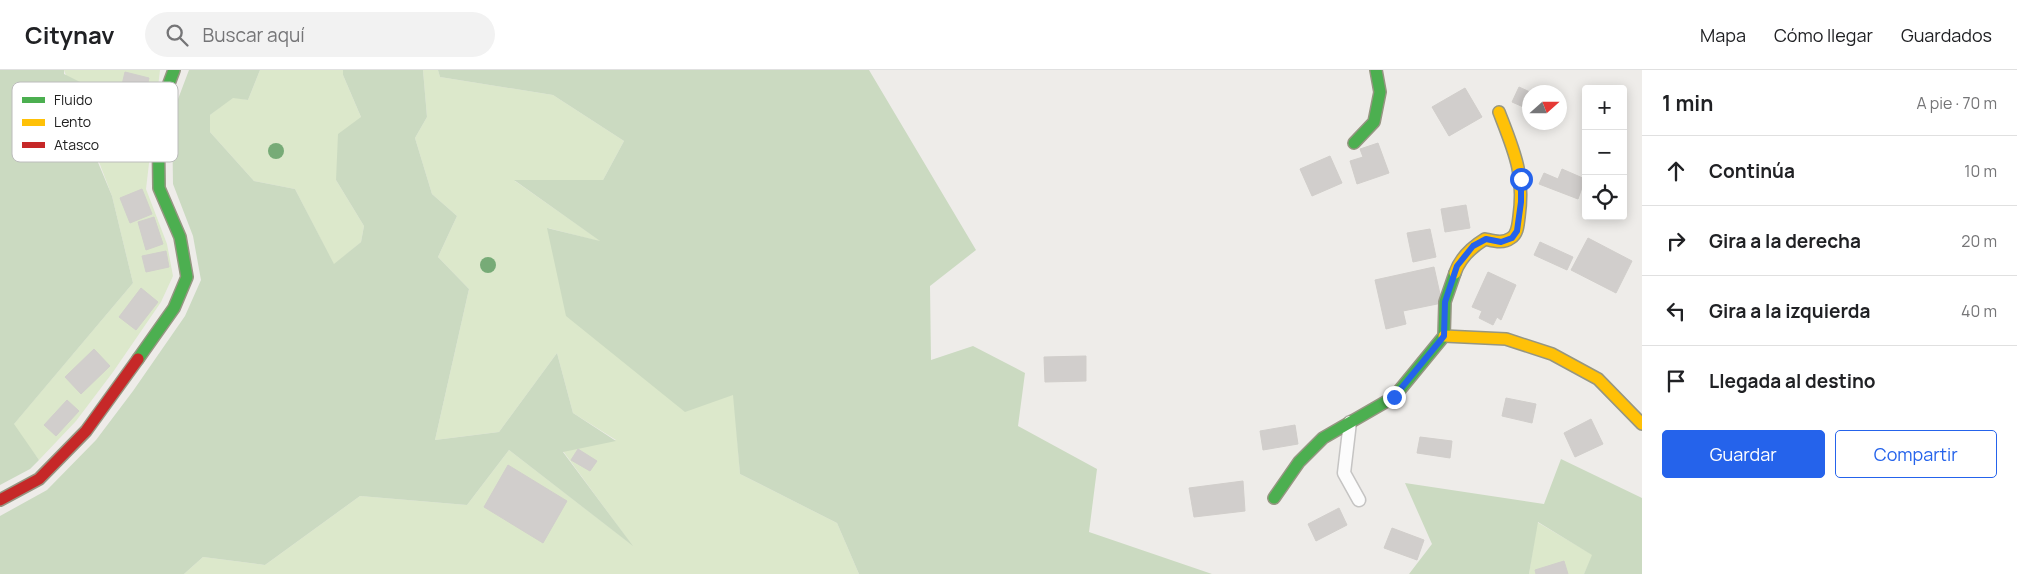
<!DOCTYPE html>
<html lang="es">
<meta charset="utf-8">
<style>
body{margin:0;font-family:Manrope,sans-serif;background:#f2f2f2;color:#202124}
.controls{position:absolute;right:15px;top:15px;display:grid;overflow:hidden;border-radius:5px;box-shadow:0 2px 12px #0003}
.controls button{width:45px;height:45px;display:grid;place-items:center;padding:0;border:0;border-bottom:1px solid #e0e0e0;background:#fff;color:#202124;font:25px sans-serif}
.compass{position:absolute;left:1522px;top:15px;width:45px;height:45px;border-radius:50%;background:#fff;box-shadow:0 2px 12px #0003;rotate:69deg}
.stop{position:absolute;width:15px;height:15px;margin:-11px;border:4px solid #2563eb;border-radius:50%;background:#fff}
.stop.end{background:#2563eb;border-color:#fff;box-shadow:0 1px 5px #0008}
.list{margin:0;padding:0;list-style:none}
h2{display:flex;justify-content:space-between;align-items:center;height:65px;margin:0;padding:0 20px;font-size:21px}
h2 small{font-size:16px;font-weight:400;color:#757577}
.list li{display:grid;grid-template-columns:32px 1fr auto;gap:15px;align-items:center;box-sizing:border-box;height:70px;padding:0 20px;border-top:1px solid #e0e0e0}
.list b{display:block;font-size:19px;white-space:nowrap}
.list em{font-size:16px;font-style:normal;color:#757577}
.actions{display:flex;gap:10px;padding:15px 20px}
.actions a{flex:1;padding:11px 0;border:1px solid #2563eb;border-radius:5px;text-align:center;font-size:18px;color:#2563eb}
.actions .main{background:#2563eb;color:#fff}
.icon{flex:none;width:28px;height:28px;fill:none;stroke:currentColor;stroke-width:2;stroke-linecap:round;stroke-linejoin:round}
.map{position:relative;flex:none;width:1642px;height:504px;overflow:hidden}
header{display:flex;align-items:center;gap:30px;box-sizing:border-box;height:70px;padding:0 25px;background:#fff;border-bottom:1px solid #e0e0e0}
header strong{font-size:24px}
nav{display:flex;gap:28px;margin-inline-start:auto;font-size:18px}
.search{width:350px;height:45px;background:#f2f2f2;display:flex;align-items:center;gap:12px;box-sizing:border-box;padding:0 18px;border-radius:28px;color:#757577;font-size:19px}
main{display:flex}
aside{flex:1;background:#fff}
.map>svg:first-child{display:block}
.grass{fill:#dce8cb}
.forest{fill:#cbdac1}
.building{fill:#d1cecc;stroke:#d1cecb}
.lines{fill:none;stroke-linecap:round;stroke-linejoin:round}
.lane-casing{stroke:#c5c4c3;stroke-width:15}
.fast-casing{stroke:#969682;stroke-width:14}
.slow-casing{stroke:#969682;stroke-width:14}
.jam-casing{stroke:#969682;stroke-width:14}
.lane{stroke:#fcfcfc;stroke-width:12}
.fast{stroke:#4caf50;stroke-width:11}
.slow{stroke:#ffc107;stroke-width:11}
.jam{stroke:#c62828;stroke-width:11}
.tree{fill:#77ab77}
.route{stroke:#2563eb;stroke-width:6}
.key{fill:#fff;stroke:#bcbcbc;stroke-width:1}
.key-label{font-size:14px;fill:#202020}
</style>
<header>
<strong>Citynav</strong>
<div class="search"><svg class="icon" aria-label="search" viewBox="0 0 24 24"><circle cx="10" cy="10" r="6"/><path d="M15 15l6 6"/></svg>Buscar aquí</div>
<nav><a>Mapa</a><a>Cómo llegar</a><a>Guardados</a></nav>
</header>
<main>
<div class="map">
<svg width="1642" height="504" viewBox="0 0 1642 504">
<rect width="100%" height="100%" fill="#eeece9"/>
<g class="grass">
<polygon points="64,0 160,0 146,119 167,174 173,206 161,232 113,302 76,351 39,390 13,355 133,213 112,126"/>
<polygon points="260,0 343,0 343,5 361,47 336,110 364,156 361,172 334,195 295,119 254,111 210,62 210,45 233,27 248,30"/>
<polygon points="423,0 438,0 440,7 553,25 624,71 603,110 515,111 602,172 548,158 734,325 740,404 837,453 859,504 184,504 203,487 265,495 360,426 467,435 509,380 631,474 563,381 616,370 573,343 557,283 499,362 435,370 469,219 438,187 457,146 432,124 415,68 427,47"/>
<polygon points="1537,452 1593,485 1584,504 1529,504"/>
</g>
<g class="forest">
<polygon points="0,0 64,0 64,4 112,28 104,69 92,78 112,126 133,213 14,354 39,390 30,399 0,415"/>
<polygon points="189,0 260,0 248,30 233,28 210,45 210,62 254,111 295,119 334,194 361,172 364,156 336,110 338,64 361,47 343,5 343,0 423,0 427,47 415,68 432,124 457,146 438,187 469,219 435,370 499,362 557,283 573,343 616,371 563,382 633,476 509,380 467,435 360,426 265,495 203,487 184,504 0,504 0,446 47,420 96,370 133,321 185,246 201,210 193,166 173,114 172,45"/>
<polygon points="438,0 869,0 976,180 930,216 931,290 973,276 1025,303 1018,356 1097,399 1089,462 1212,504 859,504 837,453 740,404 733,325 685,342 566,246 547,158 600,171 514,110 603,110 624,71 553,25 440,7"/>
<polygon points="1561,389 1642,428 1642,504 1584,504 1592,485 1538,452 1529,504 1409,504 1432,474 1405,413 1544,434"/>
</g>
<g class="building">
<polygon points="125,2 149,8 132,80 108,74"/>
<polygon points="1519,17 1530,22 1530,40 1512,32"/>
<polygon points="1465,18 1482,47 1449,66 1432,37"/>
<polygon points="1378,73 1389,103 1357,114 1350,91 1363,87 1360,79"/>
<polygon points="1330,86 1342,113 1312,126 1300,99"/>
<polygon points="1562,99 1585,109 1578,129 1539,114 1544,103 1558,109"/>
<polygon points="142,119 152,144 130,153 120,128"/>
<polygon points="1466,135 1470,158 1445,162 1441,139"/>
<polygon points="154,147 163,174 146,180 138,152"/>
<polygon points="1430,159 1436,187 1413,192 1407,163"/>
<polygon points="1588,168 1632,191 1616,223 1571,200"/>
<polygon points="1540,172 1573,187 1567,200 1534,185"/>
<polygon points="166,181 169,197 146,202 142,186"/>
<polygon points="1434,197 1442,233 1403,241 1406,254 1386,259 1375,210"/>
<polygon points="1488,202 1516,215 1501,250 1497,247 1493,255 1479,248 1482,241 1472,237"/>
<polygon points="141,218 158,232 136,260 119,247"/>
<polygon points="94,279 110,296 81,324 65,307"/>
<polygon points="1086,286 1086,311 1045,312 1044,287"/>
<polygon points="1506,328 1536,334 1532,353 1502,346"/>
<polygon points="67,330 79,341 56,366 44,355"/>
<polygon points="1591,349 1603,374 1575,387 1564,363"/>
<polygon points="1295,355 1298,374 1263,380 1260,361"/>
<polygon points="1420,367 1452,371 1450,388 1417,383"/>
<polygon points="578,379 597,391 590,401 571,390"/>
<polygon points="508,395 567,431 543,473 484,437"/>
<polygon points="1243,411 1245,441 1194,447 1189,418"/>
<polygon points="1339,438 1347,455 1316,471 1308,454"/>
<polygon points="1392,458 1424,470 1417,490 1384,478"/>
<polygon points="1564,491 1568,504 1536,504 1535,500"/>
</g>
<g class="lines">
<g class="lane-casing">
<polyline id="lane" points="1350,352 1344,403 1359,430"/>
</g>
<g class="fast-casing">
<g id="fast">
<polyline points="1354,73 1374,52 1380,22 1376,0"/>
<polyline points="138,289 174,238 187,207 180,167 159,118 158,43 174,0"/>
<polyline points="1274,428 1299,392 1323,368 1394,327 1444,266 1445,232 1455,203"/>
</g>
</g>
<g class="slow-casing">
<g id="slow">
<path d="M1455,203C1460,188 1472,177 1485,169C1494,171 1503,174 1511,168C1518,164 1518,154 1519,147C1525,104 1514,81 1499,42"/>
<polyline points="1444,266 1506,269 1552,284 1598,309 1642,354"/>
</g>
</g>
<g class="jam-casing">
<polyline id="jam" points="0,430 39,409 86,361 138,289"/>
</g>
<use href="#lane" class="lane"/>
<use href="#fast" class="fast"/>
<use href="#slow" class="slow"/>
<use href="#jam" class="jam"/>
</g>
<g class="tree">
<circle cx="276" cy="81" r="8"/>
<circle cx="488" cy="195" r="8"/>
</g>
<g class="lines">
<polyline class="route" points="1394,327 1444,266 1445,232 1457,196 1473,176 1486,169 1501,172 1512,168 1517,161 1521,132 1521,109"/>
</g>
<rect x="12" y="12" width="166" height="80" rx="8" class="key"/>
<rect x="22" y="27" width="23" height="6" fill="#4caf50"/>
<rect x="22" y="49" width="23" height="7" fill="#ffc107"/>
<rect x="22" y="72" width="23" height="6" fill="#c62828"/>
<g class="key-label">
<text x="54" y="35">Fluido</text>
<text x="54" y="57">Lento</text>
<text x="54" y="80">Atasco</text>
</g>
</svg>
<div class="controls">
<button>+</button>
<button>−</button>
<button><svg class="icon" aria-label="locate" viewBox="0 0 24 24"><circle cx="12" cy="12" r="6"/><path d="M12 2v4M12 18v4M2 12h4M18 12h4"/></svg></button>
</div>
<svg class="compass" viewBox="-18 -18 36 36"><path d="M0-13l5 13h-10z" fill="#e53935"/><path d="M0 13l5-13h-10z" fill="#757577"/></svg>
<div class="stop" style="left:1521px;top:109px"></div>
<div class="stop end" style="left:1394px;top:327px"></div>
</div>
<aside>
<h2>1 min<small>A pie · 70 m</small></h2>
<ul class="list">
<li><svg class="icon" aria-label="ahead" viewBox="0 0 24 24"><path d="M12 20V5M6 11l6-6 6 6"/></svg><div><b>Continúa</b></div><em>10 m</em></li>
<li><svg class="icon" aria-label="right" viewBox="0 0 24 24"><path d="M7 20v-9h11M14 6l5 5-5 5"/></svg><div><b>Gira a la derecha</b></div><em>20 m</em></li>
<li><svg class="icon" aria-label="left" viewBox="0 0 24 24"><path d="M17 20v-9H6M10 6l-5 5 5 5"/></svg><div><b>Gira a la izquierda</b></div><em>40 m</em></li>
<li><svg class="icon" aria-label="arrive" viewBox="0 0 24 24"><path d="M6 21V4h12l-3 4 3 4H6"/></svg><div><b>Llegada al destino</b></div></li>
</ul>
<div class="actions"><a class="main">Guardar</a><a>Compartir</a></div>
</aside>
</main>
